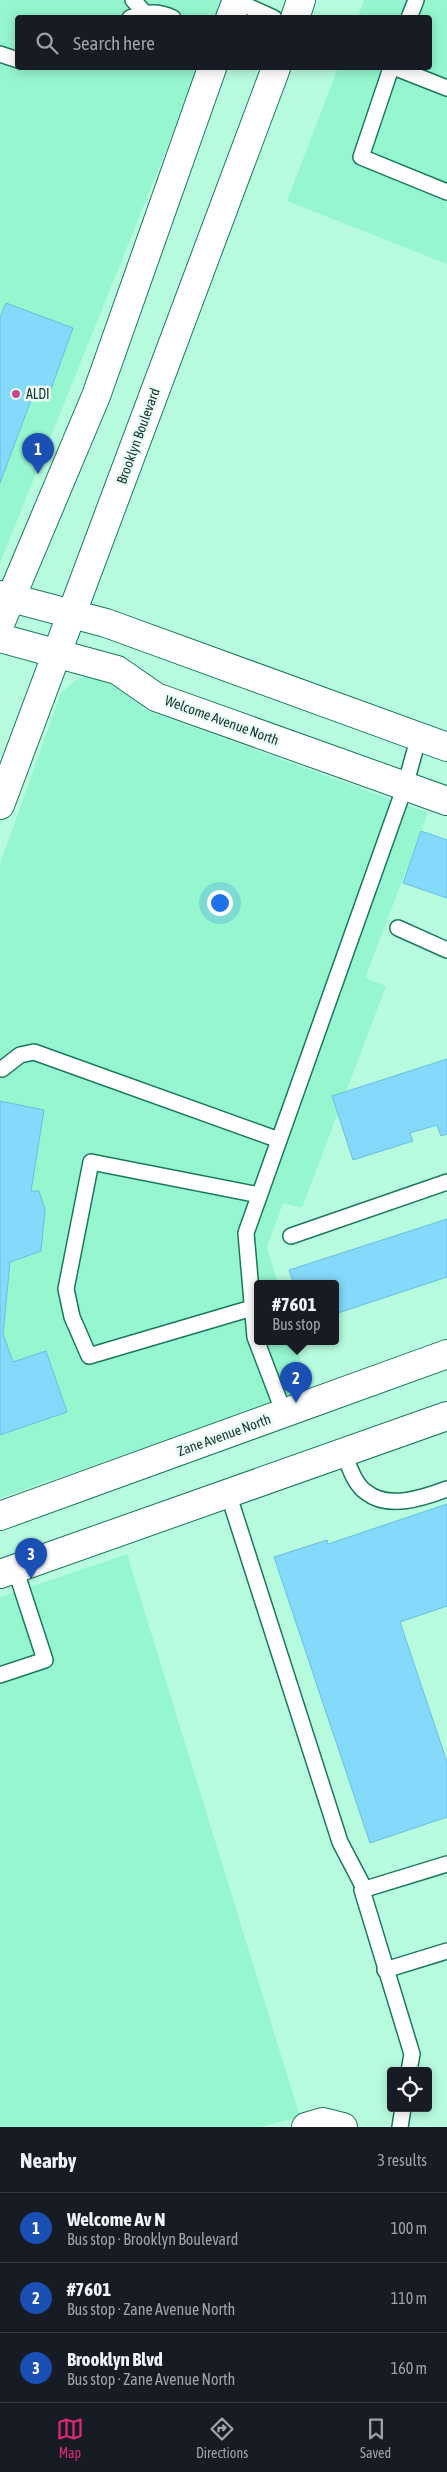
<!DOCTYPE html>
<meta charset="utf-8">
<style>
body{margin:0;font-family:"Asap Condensed",sans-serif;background:#242831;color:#f1f3f6}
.controls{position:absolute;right:15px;bottom:15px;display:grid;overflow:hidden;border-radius:5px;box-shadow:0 2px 12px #0003}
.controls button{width:45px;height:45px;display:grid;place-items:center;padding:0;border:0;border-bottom:1px solid #363941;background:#171b24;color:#f1f3f6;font:25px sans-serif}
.you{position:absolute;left:219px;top:902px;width:18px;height:18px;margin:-12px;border:4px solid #fff;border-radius:50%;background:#1a73e8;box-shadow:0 0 0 8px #1a73e833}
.badge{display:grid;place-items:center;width:32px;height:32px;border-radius:50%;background:#db2777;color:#fff;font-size:16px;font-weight:700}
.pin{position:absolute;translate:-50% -41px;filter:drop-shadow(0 1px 2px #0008)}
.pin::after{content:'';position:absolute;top:26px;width:18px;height:15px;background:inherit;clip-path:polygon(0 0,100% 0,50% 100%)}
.popup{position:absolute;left:254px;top:1280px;width:85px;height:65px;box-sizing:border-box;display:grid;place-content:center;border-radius:5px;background:#171b24;filter:drop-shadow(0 1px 4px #0005);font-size:16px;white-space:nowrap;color:#9ea1a6}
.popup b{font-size:19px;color:#f1f3f6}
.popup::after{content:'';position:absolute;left:50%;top:100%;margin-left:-10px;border:10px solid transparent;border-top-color:#171b24}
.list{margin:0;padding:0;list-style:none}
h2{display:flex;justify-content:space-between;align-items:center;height:65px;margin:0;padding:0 20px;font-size:21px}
h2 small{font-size:16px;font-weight:400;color:#9ea1a6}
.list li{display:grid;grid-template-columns:32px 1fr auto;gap:15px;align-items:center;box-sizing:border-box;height:70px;padding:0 20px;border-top:1px solid #363941}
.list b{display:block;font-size:19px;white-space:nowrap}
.list p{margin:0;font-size:16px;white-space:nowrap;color:#9ea1a6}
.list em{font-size:16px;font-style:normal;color:#9ea1a6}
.icon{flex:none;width:28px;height:28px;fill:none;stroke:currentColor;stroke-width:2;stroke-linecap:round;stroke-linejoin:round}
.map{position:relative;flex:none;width:447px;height:2127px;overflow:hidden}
.search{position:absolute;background:#171b24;box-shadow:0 2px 12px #0003;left:15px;right:15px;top:15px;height:55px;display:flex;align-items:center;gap:12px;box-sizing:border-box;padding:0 18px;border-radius:5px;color:#9ea1a6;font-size:19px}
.sheet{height:275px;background:#171b24}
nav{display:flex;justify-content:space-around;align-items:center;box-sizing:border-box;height:70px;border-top:1px solid #363941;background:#171b24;font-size:14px;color:#9ea1a6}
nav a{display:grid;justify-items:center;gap:2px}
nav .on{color:#db2777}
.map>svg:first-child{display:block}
.built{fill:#95f6cf}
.building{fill:#85d9fb;stroke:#68bfe1}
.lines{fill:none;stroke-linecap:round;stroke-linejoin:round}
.lane-casing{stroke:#1a795b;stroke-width:18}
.street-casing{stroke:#1a795b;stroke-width:30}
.secondary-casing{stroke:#1a795b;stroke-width:30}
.lane{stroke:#fff;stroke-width:15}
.street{stroke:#fff;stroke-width:28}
.secondary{stroke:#fff;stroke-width:28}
.poi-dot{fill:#c74996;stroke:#ecfcf5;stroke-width:2}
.labels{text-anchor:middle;stroke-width:5;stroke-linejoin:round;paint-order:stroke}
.poi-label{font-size:14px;fill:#13372a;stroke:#ecfcf5;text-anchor:start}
.street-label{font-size:14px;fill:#13372a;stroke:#ecfcf5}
</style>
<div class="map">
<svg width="447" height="2127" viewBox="0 0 447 2127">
<rect width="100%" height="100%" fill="#b8fcdf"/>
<g class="built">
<polygon points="0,0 226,0 219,17 18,18 18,68 199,68 0,563"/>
<polygon points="364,0 447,0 447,264 287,201 338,68 430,68 430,18 358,17"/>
<polygon points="91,674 134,689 141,696 143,709 428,813 365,978 386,986 302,1208 283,1203 267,1247 278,1284 257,1284 257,1342 295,1342 310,1390 0,1498 0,864 61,693 76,680"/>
<polygon points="128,1554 130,1564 300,2117 260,2127 0,2127 0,1597"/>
</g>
<g class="building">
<polygon points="6,303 73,328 48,397 34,392 0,483 0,318"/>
<polygon points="421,831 447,840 447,898 403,883"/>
<polygon points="447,1059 447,1134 441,1136 437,1125 410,1133 413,1141 353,1160 332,1096"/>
<polygon points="0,1101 44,1110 31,1191 39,1191 45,1209 41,1251 10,1262 3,1334 13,1362 46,1351 67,1412 0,1435"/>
<polygon points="447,1219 447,1277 335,1314 335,1284 294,1284 289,1270"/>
<polygon points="447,1504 447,1606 400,1622 447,1762 447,1817 370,1843 274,1557 327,1540 328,1544"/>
</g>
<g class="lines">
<g class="lane-casing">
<g id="lane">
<polyline points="133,0 144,12"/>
<polyline points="236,1 274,18"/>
<path d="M130,18C144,12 159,11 173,18"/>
<polyline points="409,18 416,0"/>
<polyline points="0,54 18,60"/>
<polyline points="391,68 361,157 447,192"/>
<polyline points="396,68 447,88"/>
<polyline points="398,928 447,950"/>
<polyline points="2,1069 20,1055 34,1052 279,1140"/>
<polyline points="291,1236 447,1182"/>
<polyline points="252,1308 89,1356 72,1317 66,1289 91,1162 259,1195"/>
<polyline points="284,1413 255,1337 246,1233 405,786 419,736"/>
<path d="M343,1452C349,1465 354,1484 366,1492C388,1510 423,1498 447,1489"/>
<polyline points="228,1493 340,1842 364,1888"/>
<polyline points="0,1675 45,1660 15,1568"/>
<polyline points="385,1970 447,1951"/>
<polyline points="409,2071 412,2054 362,1890 447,1864"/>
<polyline points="400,2127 403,2108"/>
</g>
</g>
<g class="street-casing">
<g id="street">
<polyline points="0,595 106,623 447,747"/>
<polyline points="0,638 117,670 156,697 447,801"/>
<polyline points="306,2127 323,2122 343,2127"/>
</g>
</g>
<g class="secondary-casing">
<g id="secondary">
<polyline points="230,18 237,0"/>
<polyline points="295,18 301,0"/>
<polyline points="0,624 96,396 212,68"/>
<path d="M0,805C94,560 185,314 276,68"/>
<polyline points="0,1516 447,1354"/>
<polyline points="0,1574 447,1416"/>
</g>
</g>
<use href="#lane" class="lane"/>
<use href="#street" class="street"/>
<use href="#secondary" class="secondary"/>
</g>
<circle class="poi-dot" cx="16" cy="394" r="5"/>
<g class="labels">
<g class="poi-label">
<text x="26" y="399">ALDI</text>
</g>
<g class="street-label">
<text transform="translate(138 436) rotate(-70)" y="5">Brooklyn Boulevard</text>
<text transform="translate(222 720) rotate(20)" y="5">Welcome Avenue North</text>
<text transform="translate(224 1435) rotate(-20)" y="5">Zane Avenue North</text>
</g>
</g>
</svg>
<div class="controls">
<button><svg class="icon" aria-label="locate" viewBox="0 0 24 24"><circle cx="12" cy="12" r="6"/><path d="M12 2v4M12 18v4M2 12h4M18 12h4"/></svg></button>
</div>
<div class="you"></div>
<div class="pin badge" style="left:38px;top:474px;background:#1a4fb4">1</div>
<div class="pin badge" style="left:296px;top:1403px;background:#1a4fb4">2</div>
<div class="popup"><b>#7601</b>Bus stop</div>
<div class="pin badge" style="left:31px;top:1579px;background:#1a4fb4">3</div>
<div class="search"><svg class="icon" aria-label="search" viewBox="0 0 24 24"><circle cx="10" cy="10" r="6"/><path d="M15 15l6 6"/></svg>Search here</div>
</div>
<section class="sheet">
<h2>Nearby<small>3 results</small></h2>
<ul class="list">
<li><span class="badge" style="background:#1a4fb4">1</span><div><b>Welcome Av N</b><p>Bus stop · Brooklyn Boulevard</p></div><em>100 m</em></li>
<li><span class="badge" style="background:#1a4fb4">2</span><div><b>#7601</b><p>Bus stop · Zane Avenue North</p></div><em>110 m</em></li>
<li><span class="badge" style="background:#1a4fb4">3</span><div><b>Brooklyn Blvd</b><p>Bus stop · Zane Avenue North</p></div><em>160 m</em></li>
</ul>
</section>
<nav>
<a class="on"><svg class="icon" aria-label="map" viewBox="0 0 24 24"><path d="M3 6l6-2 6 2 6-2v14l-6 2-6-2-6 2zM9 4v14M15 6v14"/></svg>Map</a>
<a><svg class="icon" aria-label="directions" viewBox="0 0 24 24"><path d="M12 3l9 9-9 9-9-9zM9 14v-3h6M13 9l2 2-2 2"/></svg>Directions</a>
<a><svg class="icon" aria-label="saved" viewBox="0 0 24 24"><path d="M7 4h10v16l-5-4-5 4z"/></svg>Saved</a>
</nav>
